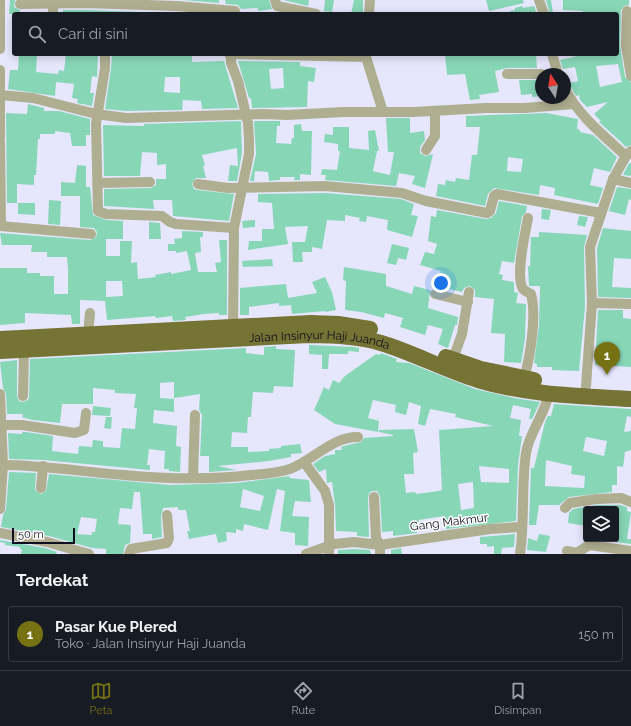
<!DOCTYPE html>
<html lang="id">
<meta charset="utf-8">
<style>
body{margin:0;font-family:Raleway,sans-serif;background:#242831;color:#f1f3f6}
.controls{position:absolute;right:12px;bottom:12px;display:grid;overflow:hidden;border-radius:4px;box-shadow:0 2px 10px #0003}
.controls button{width:36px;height:36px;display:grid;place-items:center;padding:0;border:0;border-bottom:1px solid #363941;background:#171b24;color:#f1f3f6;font:20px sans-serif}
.compass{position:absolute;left:535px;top:68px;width:36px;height:36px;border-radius:50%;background:#171b24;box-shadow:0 2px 10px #0003;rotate:348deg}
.scale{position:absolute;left:12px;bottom:10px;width:63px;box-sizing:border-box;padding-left:4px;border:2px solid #0f0d20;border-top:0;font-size:11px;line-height:14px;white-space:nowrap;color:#0f0d20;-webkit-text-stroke:3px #fff;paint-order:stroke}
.you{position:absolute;left:441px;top:283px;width:14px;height:14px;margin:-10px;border:3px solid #fff;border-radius:50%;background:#1a73e8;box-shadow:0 0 0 6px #1a73e833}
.badge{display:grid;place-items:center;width:26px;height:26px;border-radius:50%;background:#767113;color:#fff;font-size:13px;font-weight:700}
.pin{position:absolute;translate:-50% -33px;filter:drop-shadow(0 1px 2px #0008)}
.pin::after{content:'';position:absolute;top:21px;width:14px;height:12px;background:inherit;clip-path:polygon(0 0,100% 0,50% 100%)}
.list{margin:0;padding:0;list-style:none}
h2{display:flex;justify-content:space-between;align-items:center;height:52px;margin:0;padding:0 16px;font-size:17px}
h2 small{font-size:13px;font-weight:400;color:#9ea1a6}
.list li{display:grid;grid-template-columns:26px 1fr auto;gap:12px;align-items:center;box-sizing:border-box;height:56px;margin:0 8px 8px;padding:0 8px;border:1px solid #363941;border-radius:4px}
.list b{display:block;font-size:15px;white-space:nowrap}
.list p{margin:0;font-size:13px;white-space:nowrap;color:#9ea1a6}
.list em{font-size:13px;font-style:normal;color:#9ea1a6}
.icon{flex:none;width:22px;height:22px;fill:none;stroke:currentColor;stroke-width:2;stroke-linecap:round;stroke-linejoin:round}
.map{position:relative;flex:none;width:631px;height:554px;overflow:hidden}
.search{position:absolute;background:#171b24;box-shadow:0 2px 10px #0003;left:12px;right:12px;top:12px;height:44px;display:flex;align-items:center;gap:10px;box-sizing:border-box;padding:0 14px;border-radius:4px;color:#9ea1a6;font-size:15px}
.sheet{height:116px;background:#171b24}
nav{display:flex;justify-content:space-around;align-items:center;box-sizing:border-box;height:56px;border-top:1px solid #363941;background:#171b24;font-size:11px;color:#9ea1a6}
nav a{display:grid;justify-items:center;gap:2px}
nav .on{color:#767113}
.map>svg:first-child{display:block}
.building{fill:#87d7b7;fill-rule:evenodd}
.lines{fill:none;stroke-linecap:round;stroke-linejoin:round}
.minor{stroke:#afae90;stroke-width:10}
.trunk{stroke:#767434;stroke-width:16}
.labels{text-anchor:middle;stroke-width:3;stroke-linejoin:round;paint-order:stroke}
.street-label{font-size:12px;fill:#0f0d20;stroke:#fff}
</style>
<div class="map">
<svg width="631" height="554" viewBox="0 0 631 554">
<rect width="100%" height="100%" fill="#e6e6fc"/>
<g class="building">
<polygon points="10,0 15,0 14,7 20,10 20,14 9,14"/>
<polygon points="183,0 219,0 219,3"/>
<polygon points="225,0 269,0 272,9 258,11 258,8 241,9 238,5 226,4"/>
<polygon points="283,0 309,0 308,6"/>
<polygon points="325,0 334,0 332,12 324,11"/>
<polygon points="354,0 363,0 363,14 351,14"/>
<polygon points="486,0 523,0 524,3 489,11"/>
<polygon points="546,0 551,0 553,14 550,14"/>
<path d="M563,0H629V5L624,6L621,10L620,46L625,77L631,82V145L626,147L621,142L599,122L601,121L594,114L608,102L587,107L580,100L579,95L576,96L569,83L578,81L575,67L563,69L560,60L586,54H617V14H583V11L563,10ZM618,64L622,82L600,87L596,66Z"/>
<polygon points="522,6 523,8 534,6 537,14 510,14 510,11 515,10 515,8"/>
<polygon points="63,10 85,10 194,14 63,14"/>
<polygon points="19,54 37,54 36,72 58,74 59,70 64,71 66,54 98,54 97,77 92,76 90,93 94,93 92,106 77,103 78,99 72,98 74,84 56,82 55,96 8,89 10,70 18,70"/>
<path d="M112,54L156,56L192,54V62L224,61L238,108L202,109L201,101L183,100L182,110L126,111L105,109L111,69ZM165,77H180V93L164,92Z"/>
<polygon points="445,54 536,54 537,68 507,68 495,71 499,92 479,95 480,99 470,100 465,74 447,75"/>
<path d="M238,61L300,62V66L316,68L314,82L308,81L307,107L252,108L251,98H249ZM283,68L284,88L271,89L269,69Z"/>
<polygon points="519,80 539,80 541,96 532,97 532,94 521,95"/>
<polygon points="28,104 44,108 44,111 59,111 90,119 90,135 86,135 86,146 72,146 70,133 55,131 55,134 40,134 40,139 38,139 36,175 34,175 34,185 17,184 17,203 7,203 6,113 27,114"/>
<path d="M546,113L578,119L577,129L580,130V132L593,135L617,157L610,172L594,168L590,185L603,188L598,204L554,195L555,188L540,185L539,195L494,188L488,194L485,206L436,196L438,184L445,185L446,180L455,182L456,178L469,180L472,155H477L480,127H466V116ZM508,157L523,159L521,172L507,171Z"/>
<polygon points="386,118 410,118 410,133 424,131 425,140 420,147 420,153 425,156 433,154 425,188 412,184 415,176 399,173 396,186 325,180 326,175 321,175 322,169 337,170 340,151 338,151 338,144 324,142 325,134 333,135 333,127 349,127 349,148 369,150 368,131 375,130 379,151 377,151 373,171 390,175 394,152 388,152"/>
<polygon points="241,121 242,153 237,181 228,181 230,165 238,166 237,148 202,155 205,165 203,166 206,178 196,178 192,184 194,189 197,190 234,194 229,221 173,216 172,200 153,200 154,209 104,206 104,189 151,188 156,185 156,179 166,179 166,164 157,165 157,153 142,152 140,176 104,176 103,125 144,126 144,124"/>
<polygon points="254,121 280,121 280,126 277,126 276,143 291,144 292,138 294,138 294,125 301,124 302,131 312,131 311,175 300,174 300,180 294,180 295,177 280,177 280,180 269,181 268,172 255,171 254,181 250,181 256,154"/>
<polygon points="629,163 631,164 631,176 623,175"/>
<path d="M77,165L86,166V187H90L93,215L106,220L123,221V239H106V256H120V241H132L131,263L137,262L138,279L156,277L155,275L171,272V274L191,270L187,251L176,253V251H168V244H175L174,239L182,238V231L203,232V237H200L201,252L195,253L198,272H217L215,263L221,262L219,240H227V315H219V313L204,314L185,317L186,320L173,321L172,316L156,318L155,316L107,320L105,301L80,300V324H72L71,315L25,313V323L0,325V268H27V273H40V276H54V294H68V269L67,257H47V252H31L32,245H2L0,233L90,240L96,237L97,232L94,228L80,227V196H61V182L75,183ZM106,281H122L123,296L106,297Z"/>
<polygon points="617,187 631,189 631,200 629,199 625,215 609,211"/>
<polygon points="325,193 401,199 414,204 411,215 418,216 412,237 387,230 388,220 367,216 366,222 359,221 360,218 345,215 345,221 327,220 322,249 312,247 312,252 302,252 303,262 293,262 292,242 305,242 308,226 285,227 288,244 248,250 249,241 262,241 262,229 274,229 272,203 258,202 258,194"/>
<polygon points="49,200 61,201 60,225 48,224"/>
<polygon points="499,201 527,206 526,212 522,217 514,263 502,261 499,274 503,275 502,280 514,282 514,292 518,293 516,303 526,304 525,339 521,363 504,362 505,334 491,333 494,299 475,297 475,290 470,286 464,288 462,292 437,286 441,271 420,265 425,252 434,254 437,244 428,241 431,216 436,217 437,210 486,219 491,218 496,213"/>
<polygon points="18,203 35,203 35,215 18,214"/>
<polygon points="542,209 551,210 549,220 541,219"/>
<polygon points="579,216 588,217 585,227 577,225"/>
<polygon points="255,220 255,227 243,228 242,221"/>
<polygon points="149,222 160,223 161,239 149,239"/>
<polygon points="603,228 631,231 631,259 614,258 612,287 631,288 631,298 598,297 597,248"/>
<polygon points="539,232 587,235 584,247 585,307 579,371 552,370 552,367 537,367 537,364 534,363 539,325 540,286 529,286 528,266 530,266 531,237 539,237"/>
<polygon points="392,244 409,248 406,260 398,258 396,265 387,263"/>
<polygon points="272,259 273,266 243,267 242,261"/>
<polygon points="344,267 386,274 386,286 412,294 414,286 430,290 428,308 458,317 457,325 455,325 448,348 438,344 443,329 428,325 425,335 400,327 403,318 385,313 384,318 361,312 345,310 346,281 343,280"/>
<polygon points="325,277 332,292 336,310 325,312 325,311 292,314 291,305 279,306 279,303 249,307 249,315 240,315 240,288 286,284 288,298 317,293 312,282"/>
<polygon points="598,310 623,310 623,318 631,319 631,367 595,365"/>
<polygon points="309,345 353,347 359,348 359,352 348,351 348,354 329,354 328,369 322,369 322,355 309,354"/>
<polygon points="276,346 276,349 295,350 293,387 274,386 273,393 253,392 251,417 248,417 247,433 232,432 231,447 248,447 248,452 269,451 269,449 281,448 281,446 300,444 302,453 291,454 291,457 269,461 218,466 236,470 209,472 209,456 200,456 202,415 199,410 200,394 174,398 174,382 160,383 160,398 174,399 174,412 154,410 153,423 177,426 176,446 181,447 180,472 169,471 169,469 164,469 165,451 149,449 147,465 150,465 150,470 43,460 9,459 8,433 22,434 22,432 26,432 53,436 52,451 78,454 79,446 92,447 93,440 103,441 103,447 120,448 122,428 135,429 137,408 134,408 136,394 115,393 115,390 93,388 93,404 62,404 60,423 32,420 22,417 23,414 7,414 6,394 3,388 0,362 17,360 17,396 19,401 23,402 28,400 29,397 30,359 246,348 246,353 264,355 264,347"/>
<path d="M381,353L397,359L396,362L409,363L475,389L514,398L540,402L532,419H529L531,409L513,405L510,418L521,420L519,436H522L518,465L516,521L446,529L444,516L419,520V522H416L417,533L393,536V531L382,532L380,496L377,491H373L370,492L368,497L369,537L357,536V532L336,531L335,505L332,482L327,483L326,469L319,472L313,464L325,456L335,454V450H342L341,447L344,446L361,442L364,438L393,436V435L379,432V430L414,429L418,452L413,453L414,474H404L406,493L415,492L416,494L439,491L442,490L439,430L493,426L455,417L456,414L430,409L425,426L418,424L421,406L409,402L406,415L395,412L396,405L373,400L368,418L379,421L378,432L335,424L314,410L324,387L329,390L333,380L339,383L345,376L376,354L380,355ZM479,466L509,469V483L481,482ZM473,482L474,508L461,510L458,484Z"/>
<path d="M554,404L631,409V417L627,416L624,432L631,431V450L625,452L623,467L617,466V485H612V492L569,497L559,505H539L536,525H529L531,468H534L545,422L548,416H551ZM586,437L607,441L604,456L583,451ZM546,460L572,466L571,474L585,476L584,488L545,486Z"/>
<polygon points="93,406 111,408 110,416 92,415"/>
<polygon points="106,417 112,417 111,429 104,428"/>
<path d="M9,472L36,473L35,490L41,494L46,491L49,474L171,485L236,483L290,476L289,478L309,480L311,502L295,501L292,516L309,517L308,546L295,545V533L280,531L285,491L277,489L268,530L244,524L243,531L236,529V533L226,532L227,541L218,543L216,534L189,539L187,531H190L186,510H178V507L163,508L161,516L162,537L152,539V534H143L140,492H134L132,509L120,508L118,524L131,525L130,543L125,545L123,554H106V549L92,548L49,536L1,527L3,515L6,509ZM243,489L264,496L260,511L240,507ZM81,517L97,519L95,532H92V535L77,534Z"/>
<polygon points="597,505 620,505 627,507 627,511 631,512 627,539 631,539 631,544 593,539 616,539 616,509 586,509 586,526 568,523 569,513 573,509"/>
<polygon points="515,534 514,547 502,548 501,554 494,554 494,546 487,547 487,544 480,544 480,537"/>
<polygon points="539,534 550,536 546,552 527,550 528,538 537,541"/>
<polygon points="0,540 45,548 57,552 56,554 21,554 22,549 20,549 20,547 5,545 5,543 0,542"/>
<polygon points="401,548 402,554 391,554 391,550"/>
<polygon points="354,549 370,550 371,554 338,554 338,550"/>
</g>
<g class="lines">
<g class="minor">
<polyline points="275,0 277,6 316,14"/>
<polyline points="539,0 544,14"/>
<polyline points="20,4 85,3 177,6 235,11"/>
<polyline points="627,11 626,46 631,76"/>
<polyline points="53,14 53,3"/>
<polyline points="369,14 370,0"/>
<polyline points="0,49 0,0"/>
<polyline points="105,54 105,68 96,124 98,211 106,214 162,216 170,222 176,224 234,228"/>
<polyline points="229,54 366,57 383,112"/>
<polyline points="231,54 231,63 238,81 248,123 249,140 249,154 234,228 233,327"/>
<polyline points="552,54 558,74"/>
<polyline points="0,70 0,137"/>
<polyline points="507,74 541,74"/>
<path d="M565,89C579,116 603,135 626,156"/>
<polyline points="0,95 33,98 96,114 126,118 263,114 287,115 344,112 413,112 486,108 525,108 573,104"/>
<polyline points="0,142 1,226"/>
<polyline points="426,150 435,136 435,111"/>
<polyline points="613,179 631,183"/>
<polyline points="98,183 150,182"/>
<polyline points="198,184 228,188 325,186 402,193 426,201 487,213 490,211 494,196 497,194 601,213"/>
<polyline points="0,226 91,234"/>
<polyline points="435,294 468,302"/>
<polyline points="592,303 631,304"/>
<polyline points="88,335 90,313"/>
<polyline points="453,359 462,334 469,292"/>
<path d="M524,379C530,357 537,316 531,294C528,292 523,291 522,287C516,272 525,234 528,218"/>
<polyline points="586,386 592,303 590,247 613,179 626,156 631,151"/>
<polyline points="0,394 3,465 0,509"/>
<polyline points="23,396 24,350"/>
<polyline points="3,425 22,425 75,433 84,430 86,413"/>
<polyline points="304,462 325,491 329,505 329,554"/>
<path d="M3,465C44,465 83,472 124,475C166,479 209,480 251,475C264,474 278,473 290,469C314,460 331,437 358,437"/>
<polyline points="193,478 195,415"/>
<polyline points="41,488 43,466"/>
<polyline points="374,497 376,538 380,545 380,554"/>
<polyline points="565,508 570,503 596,499 621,498 631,502"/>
<polyline points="0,533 47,542 89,554"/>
<polyline points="567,551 577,553 589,545 631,551"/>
<polyline points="129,554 131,549 167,543 169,538 167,515"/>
<polyline points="306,554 334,544 354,542 380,545 490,529 521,527"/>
<path d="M520,554C525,521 521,486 526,453C529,432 545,415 549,393"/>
</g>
<g class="trunk">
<polyline points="0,339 311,323 338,324 370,329"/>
<path id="s1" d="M0,351L309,335C333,335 358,336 381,343C414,353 445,370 478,380C527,395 580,396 631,399"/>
<polyline points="446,357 481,369 534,380"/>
</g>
</g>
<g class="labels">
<g class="street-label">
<text dy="4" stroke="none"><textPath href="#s1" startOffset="320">Jalan Insinyur Haji Juanda</textPath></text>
<text transform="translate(449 522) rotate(-7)" y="4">Gang Makmur</text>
</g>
</g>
</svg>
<div class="controls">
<button><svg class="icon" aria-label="layers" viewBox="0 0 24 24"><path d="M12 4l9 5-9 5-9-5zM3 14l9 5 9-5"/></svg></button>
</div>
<svg class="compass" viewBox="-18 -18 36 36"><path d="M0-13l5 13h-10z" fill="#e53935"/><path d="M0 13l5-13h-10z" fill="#9ea1a6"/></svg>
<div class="scale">50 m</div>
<div class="you"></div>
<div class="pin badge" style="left:607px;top:375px">1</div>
<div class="search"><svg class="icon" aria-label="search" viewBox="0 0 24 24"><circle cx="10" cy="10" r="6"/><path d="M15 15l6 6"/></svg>Cari di sini</div>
</div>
<section class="sheet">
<h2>Terdekat<small></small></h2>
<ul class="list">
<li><span class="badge">1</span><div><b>Pasar Kue Plered</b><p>Toko · Jalan Insinyur Haji Juanda</p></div><em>150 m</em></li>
</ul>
</section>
<nav>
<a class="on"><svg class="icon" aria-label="map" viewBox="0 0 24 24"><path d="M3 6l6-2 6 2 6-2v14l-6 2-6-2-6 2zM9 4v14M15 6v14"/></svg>Peta</a>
<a><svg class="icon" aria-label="directions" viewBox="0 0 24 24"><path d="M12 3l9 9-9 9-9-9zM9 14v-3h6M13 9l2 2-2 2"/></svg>Rute</a>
<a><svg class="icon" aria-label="saved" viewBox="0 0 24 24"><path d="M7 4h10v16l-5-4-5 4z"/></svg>Disimpan</a>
</nav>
